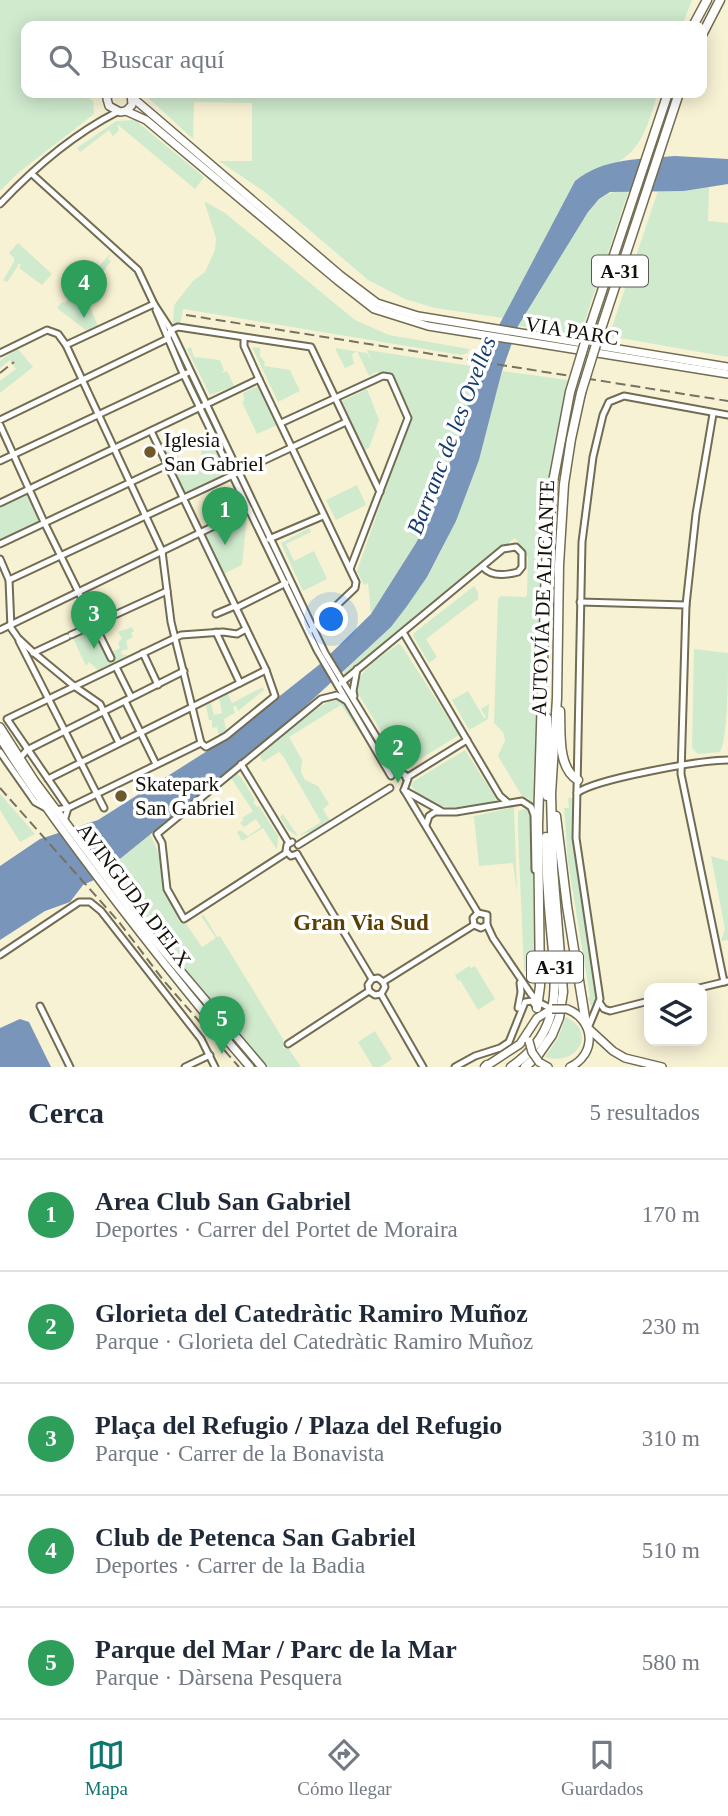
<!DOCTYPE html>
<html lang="es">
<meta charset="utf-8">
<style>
body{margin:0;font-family:"Times New Roman",serif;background:#f2f2f3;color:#1f2937}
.controls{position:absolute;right:21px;bottom:21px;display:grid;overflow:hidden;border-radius:14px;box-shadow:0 4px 18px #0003}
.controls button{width:63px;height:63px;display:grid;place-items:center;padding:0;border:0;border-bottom:2px solid #e0e1e3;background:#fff;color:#1f2937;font:35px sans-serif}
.you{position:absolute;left:332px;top:620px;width:24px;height:24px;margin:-18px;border:5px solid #fff;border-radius:50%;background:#1a73e8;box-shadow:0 0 0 10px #1a73e833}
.badge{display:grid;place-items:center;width:46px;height:46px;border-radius:50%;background:#0f766e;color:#fff;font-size:23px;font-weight:700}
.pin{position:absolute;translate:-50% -58px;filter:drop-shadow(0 2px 4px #0008)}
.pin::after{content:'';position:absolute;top:37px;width:24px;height:21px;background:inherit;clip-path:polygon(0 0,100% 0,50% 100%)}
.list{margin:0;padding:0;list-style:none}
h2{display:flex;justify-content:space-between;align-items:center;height:91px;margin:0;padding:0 28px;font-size:30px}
h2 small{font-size:23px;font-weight:400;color:#747a83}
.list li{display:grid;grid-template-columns:46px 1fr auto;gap:21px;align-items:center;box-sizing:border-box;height:112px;padding:0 28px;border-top:2px solid #e0e1e3}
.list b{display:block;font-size:26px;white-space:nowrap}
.list p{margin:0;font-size:23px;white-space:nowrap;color:#747a83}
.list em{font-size:23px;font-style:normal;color:#747a83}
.icon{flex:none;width:38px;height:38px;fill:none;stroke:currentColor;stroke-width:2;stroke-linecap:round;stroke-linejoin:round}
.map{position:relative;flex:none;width:728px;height:1067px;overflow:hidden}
.search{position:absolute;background:#fff;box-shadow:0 4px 18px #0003;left:21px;right:21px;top:21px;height:77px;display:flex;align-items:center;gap:18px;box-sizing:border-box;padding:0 24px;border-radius:14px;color:#747a83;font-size:26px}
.sheet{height:651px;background:#fff}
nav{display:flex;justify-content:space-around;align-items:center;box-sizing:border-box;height:98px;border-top:2px solid #e0e1e3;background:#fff;font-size:19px;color:#747a83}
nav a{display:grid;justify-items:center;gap:4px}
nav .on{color:#0f766e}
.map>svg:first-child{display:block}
.green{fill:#d0eace}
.water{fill:#7995b9}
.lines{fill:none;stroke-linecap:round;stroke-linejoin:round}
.minor-casing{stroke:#716c52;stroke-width:9}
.major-casing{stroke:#716c52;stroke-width:10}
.highway-casing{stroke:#716c52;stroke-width:11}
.minor{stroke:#fff;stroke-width:5}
.major{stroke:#fff;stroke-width:7}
.highway{stroke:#fff;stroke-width:8}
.rail{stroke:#767160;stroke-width:2;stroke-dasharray:10 5;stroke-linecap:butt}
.major-bridge-casing{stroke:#716c52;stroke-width:10;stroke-linecap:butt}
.highway-bridge-casing{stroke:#716c52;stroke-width:11;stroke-linecap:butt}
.major-bridge{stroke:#fff;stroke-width:7}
.highway-bridge{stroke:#fff;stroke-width:8}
.poi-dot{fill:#6f5928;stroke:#fff;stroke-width:2.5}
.labels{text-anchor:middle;stroke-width:7;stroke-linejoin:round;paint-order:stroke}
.shield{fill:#fff;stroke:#5a5851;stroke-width:2}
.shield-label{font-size:19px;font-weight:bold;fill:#131007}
.street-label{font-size:21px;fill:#131007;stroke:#fff}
.poi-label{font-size:21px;fill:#131007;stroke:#fff;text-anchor:start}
.water-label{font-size:23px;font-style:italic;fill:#163c6b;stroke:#fff}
.neighbourhood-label{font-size:23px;font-weight:bold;fill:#5a4101;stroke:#fff}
</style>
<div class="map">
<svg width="728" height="1067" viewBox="0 0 728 1067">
<rect width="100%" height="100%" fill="#f8f2d5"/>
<g class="green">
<polygon points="0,0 692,0 682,26 26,26 26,93 82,93 93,101 94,114 18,173 0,191"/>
<path d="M143,93H658C650,117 644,146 621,160C606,169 589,169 575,181L503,318L435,308L405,299L368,280L265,192L219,161H252V103L194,102L193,139Z"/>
<polygon points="135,120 204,177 195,189 117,124 119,130 113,136 109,130 80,152 77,148 116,121"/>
<polygon points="709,187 708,221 728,223 728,357 609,336 658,191 684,191"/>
<path d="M629,190L580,335L518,326L588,212C602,195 607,192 629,190Z"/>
<polygon points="204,201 225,213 355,320 389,335 469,349 468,353 461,355 183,309 180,325 173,324 174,305 193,281 205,272 215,250 216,238"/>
<polygon points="18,243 52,274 42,285 19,268 21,265 18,263 18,266 7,282 3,280 14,262 14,258 9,253"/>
<polygon points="111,253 108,259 111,261 85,296 98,326 87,331 57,308 62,302 65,303"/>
<polygon points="191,347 194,357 220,360 224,370 222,373 227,371 234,386 210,395 187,349"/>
<polygon points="252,347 260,348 260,356 265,362 264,366 290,370 300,391 278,402"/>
<polygon points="17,348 33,367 0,393 0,381 16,369 10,360 0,368 0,361"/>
<path d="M335,348L367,353L371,360L367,350L477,367C465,417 452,470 430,517C413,551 391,582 371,614L368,583L364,585L357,571L412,414L392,376L376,372L369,376L357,351L352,354L354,364L345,368Z"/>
<polygon points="502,371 568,380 550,467 543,534 537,757 533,804 529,799 522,796 498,756 505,740 503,732 494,723 498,599 501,596 525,597 527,595 528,557 515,538 412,618 411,623 346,674 343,672 391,627 427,577 443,547 479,460"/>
<polygon points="256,387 259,387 277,425 257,434 242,402 244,401 243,393"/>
<polygon points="367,389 379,420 369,448 365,450 342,401"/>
<polygon points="172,431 180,443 195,438 197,445 177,453 183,472 186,475 204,468 199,440 211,434 229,473 182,495 161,449 163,448 160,443 171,438 168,435"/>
<polygon points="357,485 366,505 336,520 326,500"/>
<polygon points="26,494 39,521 0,540 0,507"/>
<polygon points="244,515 247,517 242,565 221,575 204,534"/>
<polygon points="309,528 311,532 286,544 294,561 314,551 327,579 303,591 281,543"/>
<polygon points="474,586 478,592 478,599 426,639 437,657 429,663 413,636 414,633"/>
<polygon points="99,626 112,652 120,648 118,643 122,638 118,632 132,627 134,631 131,633 133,637 126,641 128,649 121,651 122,655 128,655 98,670 89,662 86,666 73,638"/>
<path d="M398,644L401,645L459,735L404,769L356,690C358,669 382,657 398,644Z"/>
<path d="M694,649L728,653C728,674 728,738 720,752L698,754L692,748Z"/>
<polygon points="263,687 264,690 238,711 236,706 233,707 235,713 224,719 226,730 219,736 217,727 212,728 212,720 209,720 206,706 211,703 214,715 222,713 219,699 228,694 232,703"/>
<polygon points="468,691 484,718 486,717 481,709 489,704 488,719 469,730 452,700"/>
<path d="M338,699L348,707L364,734L362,736L341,705L289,737L302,760L301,772L305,780L318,786L329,804L323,809L330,821L313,831L297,836L288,830L280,817L283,814L298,836L321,822L283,756L279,752L263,762L260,756C276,743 320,700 338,699Z"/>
<path d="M465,750L495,797V801C466,807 430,816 411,785L414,781Z"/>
<polygon points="237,774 241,777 255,800 253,802 257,807 259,806 278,836 277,850 263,828 242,841 237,832 240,830 248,836 261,827 256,819 244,827 240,823 244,820 242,818 253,811 231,778"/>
<polygon points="0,794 2,796 35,834 20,842 0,810"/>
<polygon points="568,798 574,798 574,821 598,999 595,1006 592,1007 588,998 590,997 568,862 564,808 569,808"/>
<polygon points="527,806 531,814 532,823 535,988 524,969 518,833 518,811 525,809"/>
<polygon points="514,807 517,893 513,863 479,866 474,817 466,818"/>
<path d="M150,834C162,858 160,863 164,888C167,901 179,909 179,922L186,924L202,947L216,938L201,916L204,915L217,937L220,936L283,1039V1048L289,1049L301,1067H267L175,962L109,869Z"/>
<polygon points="711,856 728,861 728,940 721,941 725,929"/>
<polygon points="469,966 471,968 475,966 495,999 478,1010 460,980 458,981 455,975"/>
<path d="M566,1017C599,1034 575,1067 545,1057L558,1038Z"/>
<polygon points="375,1031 392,1059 380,1067 373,1067 358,1042"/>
</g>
<g class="water">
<path d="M675,156L728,159V184L684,191L610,192L599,199L588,212L518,326L502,371L479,460L456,521L427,577L407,606L391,627L284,726L94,880L83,885L70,902L45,911L0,940V866L40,839L98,820L223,741L320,664L371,614L416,543L431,514L462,429L477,367L575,181C603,158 641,159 675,156Z"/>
<polygon points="20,1019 29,1022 51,1067 0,1067 0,1028"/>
</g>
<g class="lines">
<g class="minor-casing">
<g id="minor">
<polyline points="32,174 138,270 154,304 171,330 325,653 398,772 405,775 408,779 404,790"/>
<path d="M0,204C33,169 74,134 117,112"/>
<polyline points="156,310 181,369 317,650 391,776"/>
<polyline points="244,338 244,346 259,379 356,582 355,588 311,630"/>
<polyline points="66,345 154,304"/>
<polyline points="0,353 47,330 58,334 66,345 162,551 171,622 201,743"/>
<polyline points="713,414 696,514 686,605 681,774 724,982"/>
<polyline points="0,420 167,339 171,330 178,327 311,347 380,492"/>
<polyline points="281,423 383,376 390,377 408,418 350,569"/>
<polyline points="0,425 44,522 111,658"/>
<polyline points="0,461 187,373"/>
<polyline points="0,503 259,379"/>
<polyline points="269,539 323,516"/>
<polyline points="0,544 167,465"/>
<polyline points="0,559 9,580 11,628 18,638 34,653 74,686 100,704 119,743"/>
<polyline points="9,580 346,422"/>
<polyline points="580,602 686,605"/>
<polyline points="236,608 286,583"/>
<polyline points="216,614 235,606"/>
<polyline points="0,630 249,509"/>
<polyline points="216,632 240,683"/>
<polyline points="403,632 500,796 507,802"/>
<polyline points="71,635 167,591"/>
<polyline points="19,641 104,808"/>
<polyline points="33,653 67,637"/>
<polyline points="143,653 158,685"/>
<polyline points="116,667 131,697"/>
<path d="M341,683L503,549L516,547L522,553V567L518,572C507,575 491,577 483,567"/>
<polyline points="354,696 353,691 357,669"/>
<polyline points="125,701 156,764"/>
<polyline points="0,752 35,802 46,808"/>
<polyline points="18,760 27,750 184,671"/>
<polyline points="241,764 289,843"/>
<polyline points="406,778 467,740"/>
<polyline points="48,779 266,670"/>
<polyline points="404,790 478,913"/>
<polyline points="407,792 441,811"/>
<path d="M577,793C595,779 702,760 728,760"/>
<polyline points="55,810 68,808 201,743 206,747 226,736 275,696 266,670 151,431"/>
<polyline points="64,821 68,808 7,719 181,635 223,632 237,634 246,629"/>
<polyline points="426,825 429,816 435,812 456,812 522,801 531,807 534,815 535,870"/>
<polyline points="292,842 287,845 286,851 291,856 297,854"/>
<polyline points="298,845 390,788"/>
<polyline points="286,853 184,919 167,889 162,843 157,834 321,699 337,695 345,700"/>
<polyline points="297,854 372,979"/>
<polyline points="478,913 487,915 487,925 493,938 531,994 538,1002 552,1009"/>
<polyline points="478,913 473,918 474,925 481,928 487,925"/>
<polyline points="0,955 79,902 90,902 101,911 201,1039 215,1067"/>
<polyline points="372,979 368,985 369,991 375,995 381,994"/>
<polyline points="372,979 378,978 383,982 385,987 381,994"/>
<polyline points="383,982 474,925"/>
<polyline points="699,988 728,981"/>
<polyline points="381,994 423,1067"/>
<polyline points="599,1002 604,1009 610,1011 649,1001"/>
<polyline points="40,1006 70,1067"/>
<polyline points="518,1008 521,992 520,983"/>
<polyline points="588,1028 600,999 576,838 582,542 593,457 603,415 609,402 624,396 728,415"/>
<polyline points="288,1044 369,991"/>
<polyline points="185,1067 210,1055"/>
<polyline points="455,1067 475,1056 500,1048 509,1042 525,1002 532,1001 537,1008"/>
</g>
</g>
<g class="major-casing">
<g id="major">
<polyline points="109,93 107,99 109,106 120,112 126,111 132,105 131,93"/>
<polyline points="133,98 340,275 377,303 418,316 728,367"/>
<polyline points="126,111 146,120 337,280 374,309 428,326 728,374"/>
<polyline points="0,727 34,780 145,929 262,1067"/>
<path d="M0,738C36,796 77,850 118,904C161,960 204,1014 250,1067"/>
<path d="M567,1009C595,1020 597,1054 570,1067"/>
<polyline points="588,1028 613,1051 625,1058 662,1067"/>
<polyline points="539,1062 548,1067"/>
<polyline points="485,1067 520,1044 537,1018 552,1009"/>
</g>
</g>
<g class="highway-casing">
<g id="highway">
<polyline points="693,26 707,0"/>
<polyline points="702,35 720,0"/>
<polyline points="587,336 668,93"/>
<polyline points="598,338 679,93"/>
<path d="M560,711C561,732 557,768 578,780"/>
<polyline points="547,796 547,718"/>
<polyline points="556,816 567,906 586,1024"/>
<polyline points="537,1008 540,986 538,825 546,564 553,482 570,392"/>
<polyline points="485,1067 487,1065"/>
<path d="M511,1067C564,1031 556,985 551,930C548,899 546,868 546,837"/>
<polyline points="525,1067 538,1055 552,1035 559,1018 563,992 553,868 551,794 557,698 559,565 564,484 571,439 581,393"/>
</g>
</g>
<use href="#minor" class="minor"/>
<use href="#major" class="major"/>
<use href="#highway" class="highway"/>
<g class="rail">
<polyline points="186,315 728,401"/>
<polyline points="0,373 14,362"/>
<polyline points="0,788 119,922 164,981 239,1067"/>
</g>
<g class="major-bridge-casing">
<g id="major-bridge">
<polyline points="552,1009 567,1009"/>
<polyline points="529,1041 532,1052 539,1062"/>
</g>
</g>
<g class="highway-bridge-casing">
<g id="highway-bridge">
<polyline points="570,392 587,336"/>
<polyline points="581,393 598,338"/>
</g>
</g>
<use href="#major-bridge" class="major-bridge"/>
<use href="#highway-bridge" class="highway-bridge"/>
</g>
<g class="poi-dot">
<circle cx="150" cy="452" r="7"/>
<circle cx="121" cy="796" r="7"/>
</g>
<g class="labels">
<g class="shield">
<rect x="592" y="255.5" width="56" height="31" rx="5"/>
<rect x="527" y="951.5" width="56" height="31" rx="5"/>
</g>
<g class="shield-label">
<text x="620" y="278">A-31</text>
<text x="555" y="974">A-31</text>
</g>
<g class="street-label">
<text transform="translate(572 331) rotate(9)" y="7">VIA PARC</text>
<text transform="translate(543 598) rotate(-88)" y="7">AUTOVÍA DE ALICANTE</text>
<text transform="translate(134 895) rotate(53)" y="7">AVINGUDA D'ELX</text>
</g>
<g class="poi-label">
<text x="164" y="447">Iglesia<tspan x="164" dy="24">San Gabriel</tspan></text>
<text x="135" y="791">Skatepark<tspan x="135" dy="24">San Gabriel</tspan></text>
</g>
<g class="water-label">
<text transform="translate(451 435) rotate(-69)" y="8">Barranc de les Ovelles</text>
</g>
<g class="neighbourhood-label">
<text x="361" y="930">Gran Via Sud</text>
</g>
</g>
</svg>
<div class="controls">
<button><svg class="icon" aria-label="layers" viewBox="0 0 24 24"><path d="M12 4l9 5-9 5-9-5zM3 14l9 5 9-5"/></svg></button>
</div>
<div class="you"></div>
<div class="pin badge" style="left:225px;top:545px;background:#2e9e5b">1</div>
<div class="pin badge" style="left:398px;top:783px;background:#2e9e5b">2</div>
<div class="pin badge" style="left:94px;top:649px;background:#2e9e5b">3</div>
<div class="pin badge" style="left:84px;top:318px;background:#2e9e5b">4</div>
<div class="pin badge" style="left:222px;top:1054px;background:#2e9e5b">5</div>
<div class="search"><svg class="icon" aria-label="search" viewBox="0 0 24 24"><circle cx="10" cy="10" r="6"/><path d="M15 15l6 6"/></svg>Buscar aquí</div>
</div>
<section class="sheet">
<h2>Cerca<small>5 resultados</small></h2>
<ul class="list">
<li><span class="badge" style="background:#2e9e5b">1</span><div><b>Area Club San Gabriel</b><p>Deportes · Carrer del Portet de Moraira</p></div><em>170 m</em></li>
<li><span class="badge" style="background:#2e9e5b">2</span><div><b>Glorieta del Catedràtic Ramiro Muñoz</b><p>Parque · Glorieta del Catedràtic Ramiro Muñoz</p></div><em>230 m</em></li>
<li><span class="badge" style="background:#2e9e5b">3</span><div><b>Plaça del Refugio / Plaza del Refugio</b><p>Parque · Carrer de la Bonavista</p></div><em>310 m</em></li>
<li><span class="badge" style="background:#2e9e5b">4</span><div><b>Club de Petenca San Gabriel</b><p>Deportes · Carrer de la Badia</p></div><em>510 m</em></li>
<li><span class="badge" style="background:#2e9e5b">5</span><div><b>Parque del Mar / Parc de la Mar</b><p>Parque · Dàrsena Pesquera</p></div><em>580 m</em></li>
</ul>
</section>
<nav>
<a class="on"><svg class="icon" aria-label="map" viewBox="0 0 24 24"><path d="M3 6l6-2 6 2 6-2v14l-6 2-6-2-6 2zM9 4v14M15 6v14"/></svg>Mapa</a>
<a><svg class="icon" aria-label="directions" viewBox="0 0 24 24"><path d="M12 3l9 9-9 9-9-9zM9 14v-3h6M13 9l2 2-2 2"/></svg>Cómo llegar</a>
<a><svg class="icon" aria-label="saved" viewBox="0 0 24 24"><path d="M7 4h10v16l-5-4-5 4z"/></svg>Guardados</a>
</nav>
